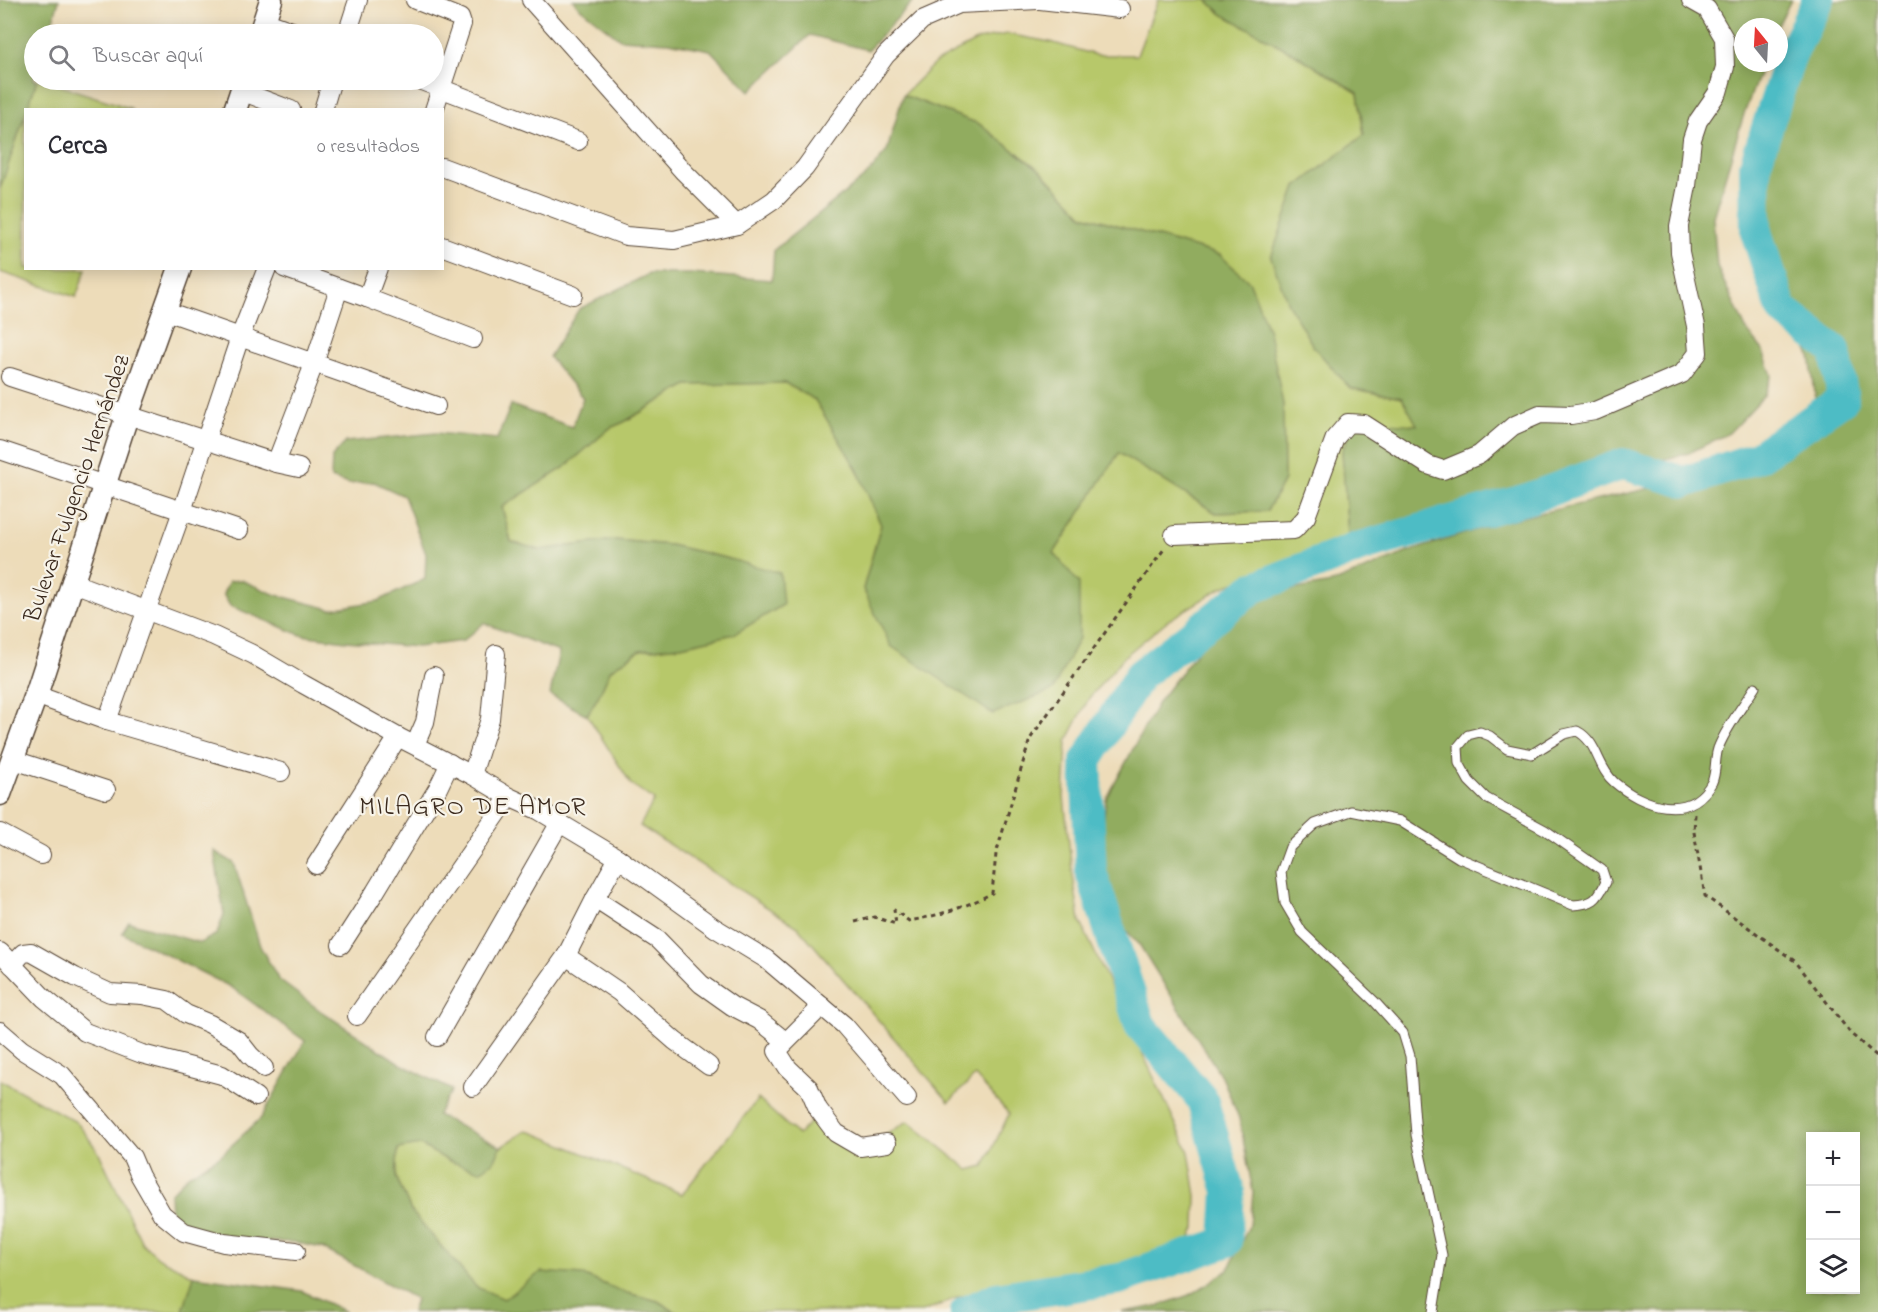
<!DOCTYPE html>
<html lang="es">
<meta charset="utf-8">
<style>
body{margin:0;font-family:"Indie Flower",sans-serif;background:#f2f2f3;color:#2b2b33}
.controls{position:absolute;right:18px;bottom:18px;display:grid;overflow:hidden;border-radius:0px;box-shadow:0 3px 15px #0003}
.controls button{width:54px;height:54px;display:grid;place-items:center;padding:0;border:0;border-bottom:2px solid #e1e1e2;background:#fff;color:#2b2b33;font:30px sans-serif}
.compass{position:absolute;left:1734px;top:18px;width:54px;height:54px;border-radius:50%;background:#fff;box-shadow:0 3px 15px #0003;rotate:342deg}
.list{margin:0;padding:0;list-style:none}
h2{display:flex;justify-content:space-between;align-items:center;height:78px;margin:0;padding:0 24px;font-size:26px}
h2 small{font-size:20px;font-weight:400;color:#7c7c81}
.icon{flex:none;width:33px;height:33px;fill:none;stroke:currentColor;stroke-width:2;stroke-linecap:round;stroke-linejoin:round}
.map{position:relative;flex:none;width:1878px;height:1312px;overflow:hidden}
.search{position:absolute;background:#fff;box-shadow:0 3px 15px #0003;left:24px;top:24px;width:420px;height:66px;display:flex;align-items:center;gap:15px;box-sizing:border-box;padding:0 21px;border-radius:33px;color:#7c7c81;font-size:22px}
.panel{position:absolute;background:#fff;box-shadow:0 3px 15px #0003;left:24px;top:108px;width:420px;height:162px;border-radius:0px}
.map>svg:first-child{display:block}
.green{fill:#b7c86a;stroke:#797944;stroke-width:1.5}
.forest{fill:#91ac5e;stroke:#666b3e;stroke-width:1.5;fill-rule:evenodd}
.lines{fill:none;stroke-linecap:round;stroke-linejoin:round}
.river{stroke:#4ebcc5;stroke-width:32}
.service-casing{stroke:#564535;stroke-width:11}
.minor-casing{stroke:#564535;stroke-width:20}
.tertiary-casing{stroke:#564535;stroke-width:25}
.path{stroke:#564535;stroke-width:3;stroke-dasharray:4.5 4.5;stroke-linecap:butt}
.service{stroke:#fff;stroke-width:9}
.minor{stroke:#fff;stroke-width:18}
.tertiary{stroke:#fff;stroke-width:22}
.labels{text-anchor:middle;stroke-width:4.5;stroke-linejoin:round;paint-order:stroke}
.street-label{font-size:24px;fill:#3b2a1e;stroke:#f7f3e8}
.neighbourhood-label{font-size:26px;letter-spacing:1.5px;fill:#3b2a1e;stroke:#f7f3e8}
</style>
<div class="map">
<svg width="1878" height="1312" viewBox="0 0 1878 1312">
<rect width="100%" height="100%" fill="#f7f3e8"/>
<filter id="ink" filterUnits="userSpaceOnUse"><feTurbulence type="fractalNoise" baseFrequency=".0167" numOctaves="2"/><feDisplacementMap in="SourceGraphic" scale="12" xChannelSelector="R" yChannelSelector="G"/><feConvolveMatrix kernelMatrix="1 2 1 2 8 2 1 2 1" color-interpolation-filters="sRGB"/></filter>
<filter id="wash" filterUnits="userSpaceOnUse"><feTurbulence type="fractalNoise" baseFrequency=".008" numOctaves="4" result="noise"/><feDisplacementMap in="SourceGraphic" scale="24" xChannelSelector="R" yChannelSelector="G"/><feGaussianBlur stdDeviation="1.35" result="paint"/><feColorMatrix in="noise" values="0 0 0 0 0 0 0 0 0 0 0 0 0 0 0 0 0 1.4 0 .05"/><feComposite in="paint" operator="in"/></filter>
<g filter="url(#wash)">
<rect width="100%" height="100%" fill="#eddcb9"/>
<g class="green">
<polygon points="1158,0 1207,0 1222,14 1295,54 1358,93 1364,135 1296,187 1350,388 1402,398 1418,426 1355,421 1342,451 1349,549 1263,571 1221,588 1167,621 1125,656 1089,698 1067,741 1064,797 1071,863 1080,921 1189,1152 1196,1196 1195,1228 1184,1254 1135,1267 1047,1286 997,1294 961,1296 922,1312 675,1312 658,1301 623,1292 582,1275 541,1273 504,1299 476,1287 411,1211 396,1177 398,1149 419,1144 449,1161 494,1161 501,1147 527,1130 682,1194 758,1099 798,1135 819,1113 860,1151 908,1121 969,1170 984,1166 1009,1114 975,1076 949,1102 798,927 640,826 654,800 631,784 587,715 598,697 611,669 640,650 681,646 734,634 726,558 670,545 615,540 540,550 511,542 502,507 565,467 610,428 624,422 687,385 785,383 815,399 857,469 881,525 863,589 1054,553 1119,452 1216,513 1267,511 1284,480 1283,404 1220,255 1083,215 1040,170 979,124 903,95 936,62 978,40 1007,34 1050,42 1096,55 1137,55"/>
<polygon points="37,80 42,80 133,109 27,110"/>
<polygon points="25,113 26,268 86,269 76,297 0,272 0,189"/>
<polygon points="0,1080 78,1123 99,1153 142,1243 159,1258 194,1276 183,1310 191,1312 0,1312"/>
</g>
<g class="forest">
<polygon points="0,0 59,0 49,34 34,34 34,80 37,80 0,189"/>
<polygon points="573,0 914,0 868,50 810,35 750,91 710,50 668,42 620,39 578,6"/>
<polygon points="1207,0 1791,0 1777,27 1743,27 1743,63 1763,63 1744,114 1713,217 1717,267 1746,329 1762,349 1772,375 1764,396 1729,433 1689,453 1556,487 1466,507 1349,549 1342,451 1355,421 1417,425 1402,398 1350,388 1313,346 1288,304 1271,257 1296,187 1364,135 1358,93 1295,54 1222,14"/>
<path d="M1829,0H1878V1312H1122L1158,1306L1192,1294L1228,1270L1250,1224L1253,1192L1239,1118L1223,1079L1139,944L1112,916L1096,886L1106,800L1144,728L1159,701L1208,637L1232,613L1285,591L1332,583L1408,552L1500,522L1660,486L1690,485L1729,479L1766,465L1807,435L1816,401L1810,356L1791,309L1751,249L1752,221L1767,158L1793,93L1812,18ZM1810,1136H1856V1290H1810Z"/>
<polygon points="903,95 979,124 1040,170 1083,215 1220,255 1250,283 1269,332 1283,404 1284,480 1267,511 1216,513 1119,453 1054,553 1079,583 1079,638 1053,690 993,714 891,646 863,589 881,525 857,469 815,400 785,383 687,385 624,422 610,428 565,467 502,507 511,542 540,550 615,540 670,545 726,558 780,573 783,605 734,634 681,646 640,650 611,669 598,697 587,715 550,695 559,652 484,623 463,641 417,647 346,641 301,635 230,606 223,594 229,581 241,580 276,595 331,609 378,601 425,579 426,554 404,496 374,482 348,484 331,478 332,457 346,442 436,433 497,439 511,405 572,427 583,398 549,357 579,309 649,274 692,274 772,280 774,250 867,175 887,151"/>
<polygon points="214,851 234,863 260,946 279,980 322,1012 401,1064 452,1090 437,1115 501,1147 494,1161 480,1171 449,1161 420,1145 398,1149 396,1177 411,1211 476,1287 504,1299 541,1272 582,1275 623,1292 658,1301 675,1312 412,1312 416,1299 322,1248 292,1242 244,1241 191,1227 171,1213 170,1194 188,1175 220,1156 261,1118 305,1041 231,987 122,933 129,922 200,943 217,934 224,914"/>
<polygon points="194,1276 302,1291 346,1312 191,1312 183,1311"/>
</g>
<g class="lines">
<polyline class="river" points="966,1312 996,1298 1119,1279 1226,1242 1229,1191 1202,1099 1140,1025 1091,872 1086,761 1140,675 1253,588 1357,548 1530,498 1623,464 1685,482 1758,457 1843,399 1835,351 1782,310 1756,232 1755,165 1790,57 1818,0"/>
</g>
</g>
<g filter="url(#ink)">
<g class="lines">
<g class="service-casing">
<path id="service" d="M1433,1312L1442,1255L1416,1135L1410,1056L1403,1033L1375,1002L1302,932L1285,903L1281,872L1290,847L1315,824L1351,811L1400,821L1459,858L1573,905C1593,904 1597,900 1606,882L1602,870L1545,830L1486,798L1469,781L1459,763L1458,747L1468,735L1480,732L1490,736L1507,749L1532,754L1564,734L1577,731C1598,742 1597,767 1614,782C1642,806 1690,823 1712,782C1717,771 1714,756 1719,746C1728,725 1743,706 1755,687"/>
</g>
<g class="minor-casing">
<g id="minor">
<polyline points="415,0 460,18 462,24 434,110"/>
<polyline points="531,0 684,172 737,225"/>
<polyline points="1040,0 1120,9"/>
<polyline points="264,21 300,34"/>
<polyline points="347,34 358,0"/>
<polyline points="419,80 578,141"/>
<polyline points="241,91 291,110"/>
<polyline points="323,110 332,80"/>
<polyline points="442,167 626,236 674,240 737,225 774,200 805,168 886,55 922,20 959,4 1038,0"/>
<polyline points="442,246 573,295"/>
<polyline points="284,268 367,298 473,339"/>
<polyline points="367,298 378,268"/>
<polyline points="166,311 436,406"/>
<polyline points="10,377 276,463 299,468"/>
<polyline points="0,450 239,530"/>
<polyline points="276,463 314,364 339,288"/>
<polyline points="1174,535 1294,530 1306,517 1335,438 1348,423 1364,424 1428,465 1443,470 1479,455 1513,426 1540,414 1571,415 1595,411 1682,374 1698,353 1696,326 1680,252 1679,226 1687,186 1692,139 1698,121 1718,92 1725,67 1724,38 1707,9 1691,0"/>
<polyline points="71,582 214,636 252,654 303,684 398,737 472,775 509,797 538,810 618,858 715,928 766,959 844,1025 907,1098"/>
<polyline points="36,695 107,721 281,772"/>
<polyline points="107,721 182,511 240,337 267,268"/>
<polyline points="415,745 425,722 434,676"/>
<polyline points="14,760 106,790"/>
<polyline points="472,775 490,719 496,654"/>
<polyline points="0,833 41,855"/>
<polyline points="316,865 398,737"/>
<polyline points="595,899 658,940 701,984 732,1006 759,1020 785,1041"/>
<polyline points="341,945 375,892 438,788 450,763"/>
<polyline points="0,952 44,998 85,1032 142,1054 222,1075 256,1097"/>
<polyline points="566,956 619,992 675,1041 709,1066"/>
<polyline points="12,965 23,953 31,952 75,977 110,993 142,995 167,1000 186,1014 210,1024 239,1041 250,1055 264,1068"/>
<polyline points="822,1006 777,1051 788,1068 809,1088 818,1109 836,1133 860,1147 887,1143"/>
<polyline points="357,1016 509,797"/>
<polyline points="0,1031 22,1050 62,1075 132,1157 140,1176 162,1214 184,1232 224,1243 296,1251"/>
<polyline points="437,1037 559,824"/>
<polyline points="473,1087 566,956 595,899 618,858"/>
</g>
</g>
<g class="tertiary-casing">
<g id="tertiary">
<polyline points="260,34 271,0"/>
<polyline points="235,110 245,80"/>
<polyline points="0,794 36,695 127,416 180,268"/>
</g>
</g>
<g class="path">
<polyline points="1695,814 1694,832 1705,896 1796,962 1851,1034 1878,1057"/>
<path d="M855,922L874,917L896,924L894,910L909,921C937,916 967,907 992,893L996,854L1030,739L1164,549"/>
</g>
<use href="#service" class="service"/>
<use href="#minor" class="minor"/>
<use href="#tertiary" class="tertiary"/>
</g>
</g>
<g class="labels">
<g class="street-label">
<text transform="translate(76 488) rotate(-71)" y="8">Bulevar Fulgencio Hernández</text>
</g>
<g class="neighbourhood-label">
<text x="473" y="814">MILAGRO DE AMOR</text>
</g>
</g>
</svg>
<div class="controls">
<button>+</button>
<button>−</button>
<button><svg class="icon" aria-label="layers" viewBox="0 0 24 24"><path d="M12 4l9 5-9 5-9-5zM3 14l9 5 9-5"/></svg></button>
</div>
<svg class="compass" viewBox="-18 -18 36 36"><path d="M0-13l5 13h-10z" fill="#e53935"/><path d="M0 13l5-13h-10z" fill="#7c7c81"/></svg>
<div class="search"><svg class="icon" aria-label="search" viewBox="0 0 24 24"><circle cx="10" cy="10" r="6"/><path d="M15 15l6 6"/></svg>Buscar aquí</div>
<section class="panel">
<h2>Cerca<small>0 resultados</small></h2>
<ul class="list">
</ul>
</section>
</div>
